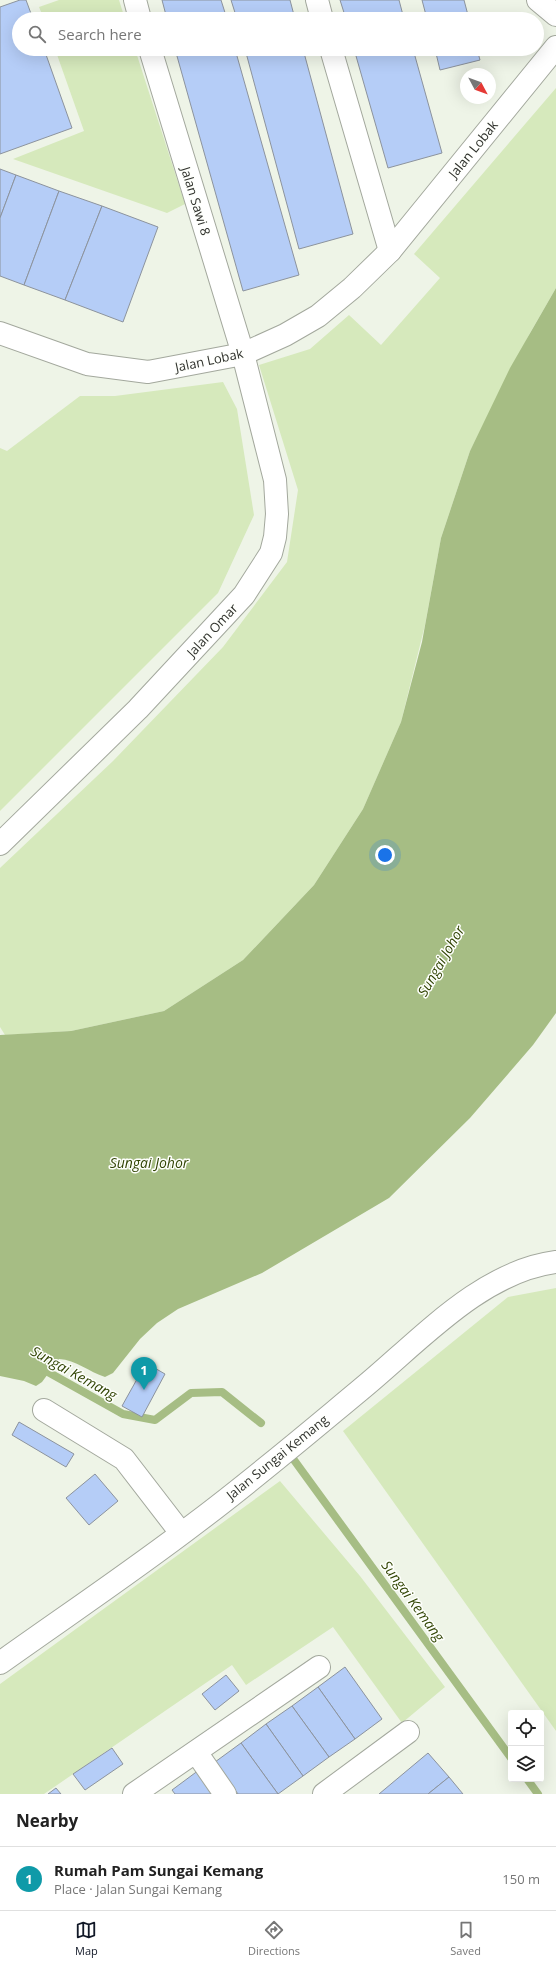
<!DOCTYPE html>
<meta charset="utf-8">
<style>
body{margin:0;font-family:"Open Sans",sans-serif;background:#f2f2f2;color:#222}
.controls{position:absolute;right:12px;bottom:12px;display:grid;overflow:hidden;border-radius:4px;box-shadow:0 4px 16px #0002}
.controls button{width:36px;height:36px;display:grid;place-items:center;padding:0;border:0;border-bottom:1px solid #e0e0e0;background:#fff;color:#222;font:20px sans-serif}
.compass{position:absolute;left:460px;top:68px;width:36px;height:36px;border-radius:50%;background:#fff;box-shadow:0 4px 16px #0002;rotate:131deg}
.you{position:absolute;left:385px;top:855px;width:14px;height:14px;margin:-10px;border:3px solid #fff;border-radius:50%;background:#1a73e8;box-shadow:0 0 0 6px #1a73e833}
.badge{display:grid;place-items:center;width:26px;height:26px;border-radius:50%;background:#111827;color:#fff;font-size:13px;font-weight:700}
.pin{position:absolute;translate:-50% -33px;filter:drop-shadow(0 1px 2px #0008)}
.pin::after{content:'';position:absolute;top:21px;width:14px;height:12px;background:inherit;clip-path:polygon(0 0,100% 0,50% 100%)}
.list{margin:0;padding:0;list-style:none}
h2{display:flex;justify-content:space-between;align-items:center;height:52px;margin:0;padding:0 16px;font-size:17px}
h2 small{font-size:13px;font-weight:400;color:#767676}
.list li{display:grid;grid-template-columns:26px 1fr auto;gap:12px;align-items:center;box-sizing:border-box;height:64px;padding:0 16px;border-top:1px solid #e0e0e0}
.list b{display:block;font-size:15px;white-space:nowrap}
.list p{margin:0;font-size:13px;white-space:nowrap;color:#767676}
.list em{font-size:13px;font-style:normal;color:#767676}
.icon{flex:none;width:22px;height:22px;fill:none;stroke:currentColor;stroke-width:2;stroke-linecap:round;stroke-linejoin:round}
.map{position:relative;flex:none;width:556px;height:1794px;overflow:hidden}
.search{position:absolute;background:#fff;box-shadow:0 4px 16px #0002;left:12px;right:12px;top:12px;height:44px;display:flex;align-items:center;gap:10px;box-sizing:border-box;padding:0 14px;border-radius:22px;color:#767676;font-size:15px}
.sheet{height:116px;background:#fff}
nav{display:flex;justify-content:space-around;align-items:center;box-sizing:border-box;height:56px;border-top:1px solid #e0e0e0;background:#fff;font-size:11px;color:#767676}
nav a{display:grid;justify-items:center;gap:2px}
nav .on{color:#111827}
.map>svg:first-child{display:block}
.green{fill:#d6e9bc}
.water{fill:#a6bd84}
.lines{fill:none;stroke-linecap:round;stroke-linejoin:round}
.stream{stroke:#a6bd84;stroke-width:8}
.building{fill:#b5cdf7;stroke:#8c939d}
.minor-casing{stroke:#a3a89d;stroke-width:24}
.minor{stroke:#fff;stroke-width:22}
.labels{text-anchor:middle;stroke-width:3;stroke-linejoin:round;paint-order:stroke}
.street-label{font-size:13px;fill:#30322d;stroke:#fefffc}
.water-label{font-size:14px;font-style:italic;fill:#314504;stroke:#fefffc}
</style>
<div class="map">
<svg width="556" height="1794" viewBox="0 0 556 1794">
<rect width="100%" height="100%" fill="#eef4e7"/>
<g class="green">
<polygon points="59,0 119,0 125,19 44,19 39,7"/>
<polygon points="55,49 135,49 185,204 167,213 13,159 84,131"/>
<polygon points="556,88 556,288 530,333 470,451 441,538 425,625 401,722 363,809 314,885 243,960 164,1011 71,1031 5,1035 0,1027 0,868 113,761 223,647 287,562 298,490 259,365 310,349 349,315 381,345 440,278 414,254"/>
<polygon points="223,382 237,409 254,515 218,593 0,811 0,448 7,451 80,396 115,396"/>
<polygon points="556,1288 556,1731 343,1431 508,1297"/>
<polygon points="280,1481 360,1576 445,1687 402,1723 333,1627 246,1685 232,1665 44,1794 0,1794 0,1684"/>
</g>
<path class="water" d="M556,288V1013L533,1045L470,1118L389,1198L262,1273L178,1309L157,1323L140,1339L113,1373L105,1377C89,1372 76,1360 59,1359L42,1382L36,1386L24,1381L0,1376V1035L71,1031L164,1011L243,960L314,885L363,809L401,722L422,642L441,538L470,451L510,368Z"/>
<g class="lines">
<g class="stream">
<polyline points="39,1367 123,1414 155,1420 191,1393 222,1392 261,1423"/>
<polyline points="294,1460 511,1758"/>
<polyline points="527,1779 538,1794"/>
</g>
</g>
<g class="building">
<polygon points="20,0 26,0 33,19 19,19 19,49 44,49 72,128 0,154 0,7"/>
<polygon points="162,0 221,0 227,19 167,19"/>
<polygon points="231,0 290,0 295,19 237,19"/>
<polygon points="340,0 399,0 404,19 346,19"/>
<polygon points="422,0 464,0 469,19 427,19"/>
<polygon points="175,49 235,49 299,275 243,291"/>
<polygon points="245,49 303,49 353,234 299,249"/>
<polygon points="354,49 413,49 442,153 388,168"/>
<polygon points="435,49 477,49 480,60 440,70"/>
<polygon points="0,169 16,175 0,218"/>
<polygon points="16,175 59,191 24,285 0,276 0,218"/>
<polygon points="59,191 102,206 65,300 24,285"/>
<polygon points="102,206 158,227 123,322 65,300"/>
<polygon points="146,1363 165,1374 142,1417 122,1406"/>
<polygon points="19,1422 74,1454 66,1467 12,1435"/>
<polygon points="95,1474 118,1501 89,1525 66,1498"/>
<polygon points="345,1667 382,1719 355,1739 318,1687"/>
<polygon points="226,1675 239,1691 215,1710 202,1694"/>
<polygon points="318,1687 355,1739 329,1757 292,1706"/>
<polygon points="292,1706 329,1757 303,1776 266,1724"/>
<polygon points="266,1724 303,1776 278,1794 241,1743"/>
<polygon points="241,1743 278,1794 238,1794 215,1762"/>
<polygon points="112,1748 123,1764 85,1790 73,1774"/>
<polygon points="428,1753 449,1777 428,1794 379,1794"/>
<polygon points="199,1770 216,1794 175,1794 172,1790"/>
<polygon points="449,1777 463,1794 428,1794"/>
<polygon points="56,1788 61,1794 48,1794"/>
</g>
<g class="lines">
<g class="minor-casing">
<g id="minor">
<polyline points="135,0 140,19"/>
<polyline points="317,0 322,19"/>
<polyline points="538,0 556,15"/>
<polyline points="331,49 390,251"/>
<polyline points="0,333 87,364 148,372 243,354 285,335 318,316 352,288 390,251 556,47"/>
<polyline points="0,844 138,709 244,595 271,553 275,537 277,514 275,480 243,354 150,49"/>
<polyline points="44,1410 124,1459 181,1533"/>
<path d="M0,1663C66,1616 133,1571 197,1522C253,1480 306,1435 359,1391C417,1344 479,1272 556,1262"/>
<polyline points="196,1752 225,1794"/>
<polyline points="134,1794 319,1667"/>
<polyline points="324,1794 408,1732"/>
</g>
</g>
<use href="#minor" class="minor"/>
</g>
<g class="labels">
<g class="street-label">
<text transform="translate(473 149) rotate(-51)" y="5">Jalan Lobak</text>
<text transform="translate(196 201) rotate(73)" y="5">Jalan Sawi 8</text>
<text transform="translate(209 360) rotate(-12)" y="5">Jalan Lobak</text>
<text transform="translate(212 630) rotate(-47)" y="5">Jalan Omar</text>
<text transform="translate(277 1457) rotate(-39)" y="5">Jalan Sungai Kemang</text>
</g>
<g class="water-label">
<text transform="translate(441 961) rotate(-60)" y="5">Sungai Johor</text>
<text x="149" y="1168">Sungai Johor</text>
<text transform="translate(74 1373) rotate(29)" y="5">Sungai Kemang</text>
<text transform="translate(413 1601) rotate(54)" y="5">Sungai Kemang</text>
</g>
</g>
</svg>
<div class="controls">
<button><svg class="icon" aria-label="locate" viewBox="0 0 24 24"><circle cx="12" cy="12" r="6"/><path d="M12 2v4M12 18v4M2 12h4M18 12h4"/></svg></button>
<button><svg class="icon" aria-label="layers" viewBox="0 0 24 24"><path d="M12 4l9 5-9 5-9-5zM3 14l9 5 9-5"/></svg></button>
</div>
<svg class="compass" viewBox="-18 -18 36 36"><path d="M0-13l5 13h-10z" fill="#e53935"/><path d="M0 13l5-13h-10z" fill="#767676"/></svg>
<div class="you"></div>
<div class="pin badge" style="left:144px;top:1390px;background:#0f9aa8">1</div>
<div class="search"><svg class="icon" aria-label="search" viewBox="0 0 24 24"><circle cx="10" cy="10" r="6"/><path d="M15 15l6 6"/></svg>Search here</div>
</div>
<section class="sheet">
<h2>Nearby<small></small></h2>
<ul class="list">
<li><span class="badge" style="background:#0f9aa8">1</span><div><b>Rumah Pam Sungai Kemang</b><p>Place · Jalan Sungai Kemang</p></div><em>150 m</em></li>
</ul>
</section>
<nav>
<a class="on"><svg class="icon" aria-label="map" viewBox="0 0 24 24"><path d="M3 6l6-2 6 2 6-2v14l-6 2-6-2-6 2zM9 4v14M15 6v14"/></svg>Map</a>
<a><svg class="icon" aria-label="directions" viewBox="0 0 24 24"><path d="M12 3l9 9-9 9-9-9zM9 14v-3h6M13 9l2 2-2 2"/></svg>Directions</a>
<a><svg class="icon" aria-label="saved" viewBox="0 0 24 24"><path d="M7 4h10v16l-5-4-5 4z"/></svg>Saved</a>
</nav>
